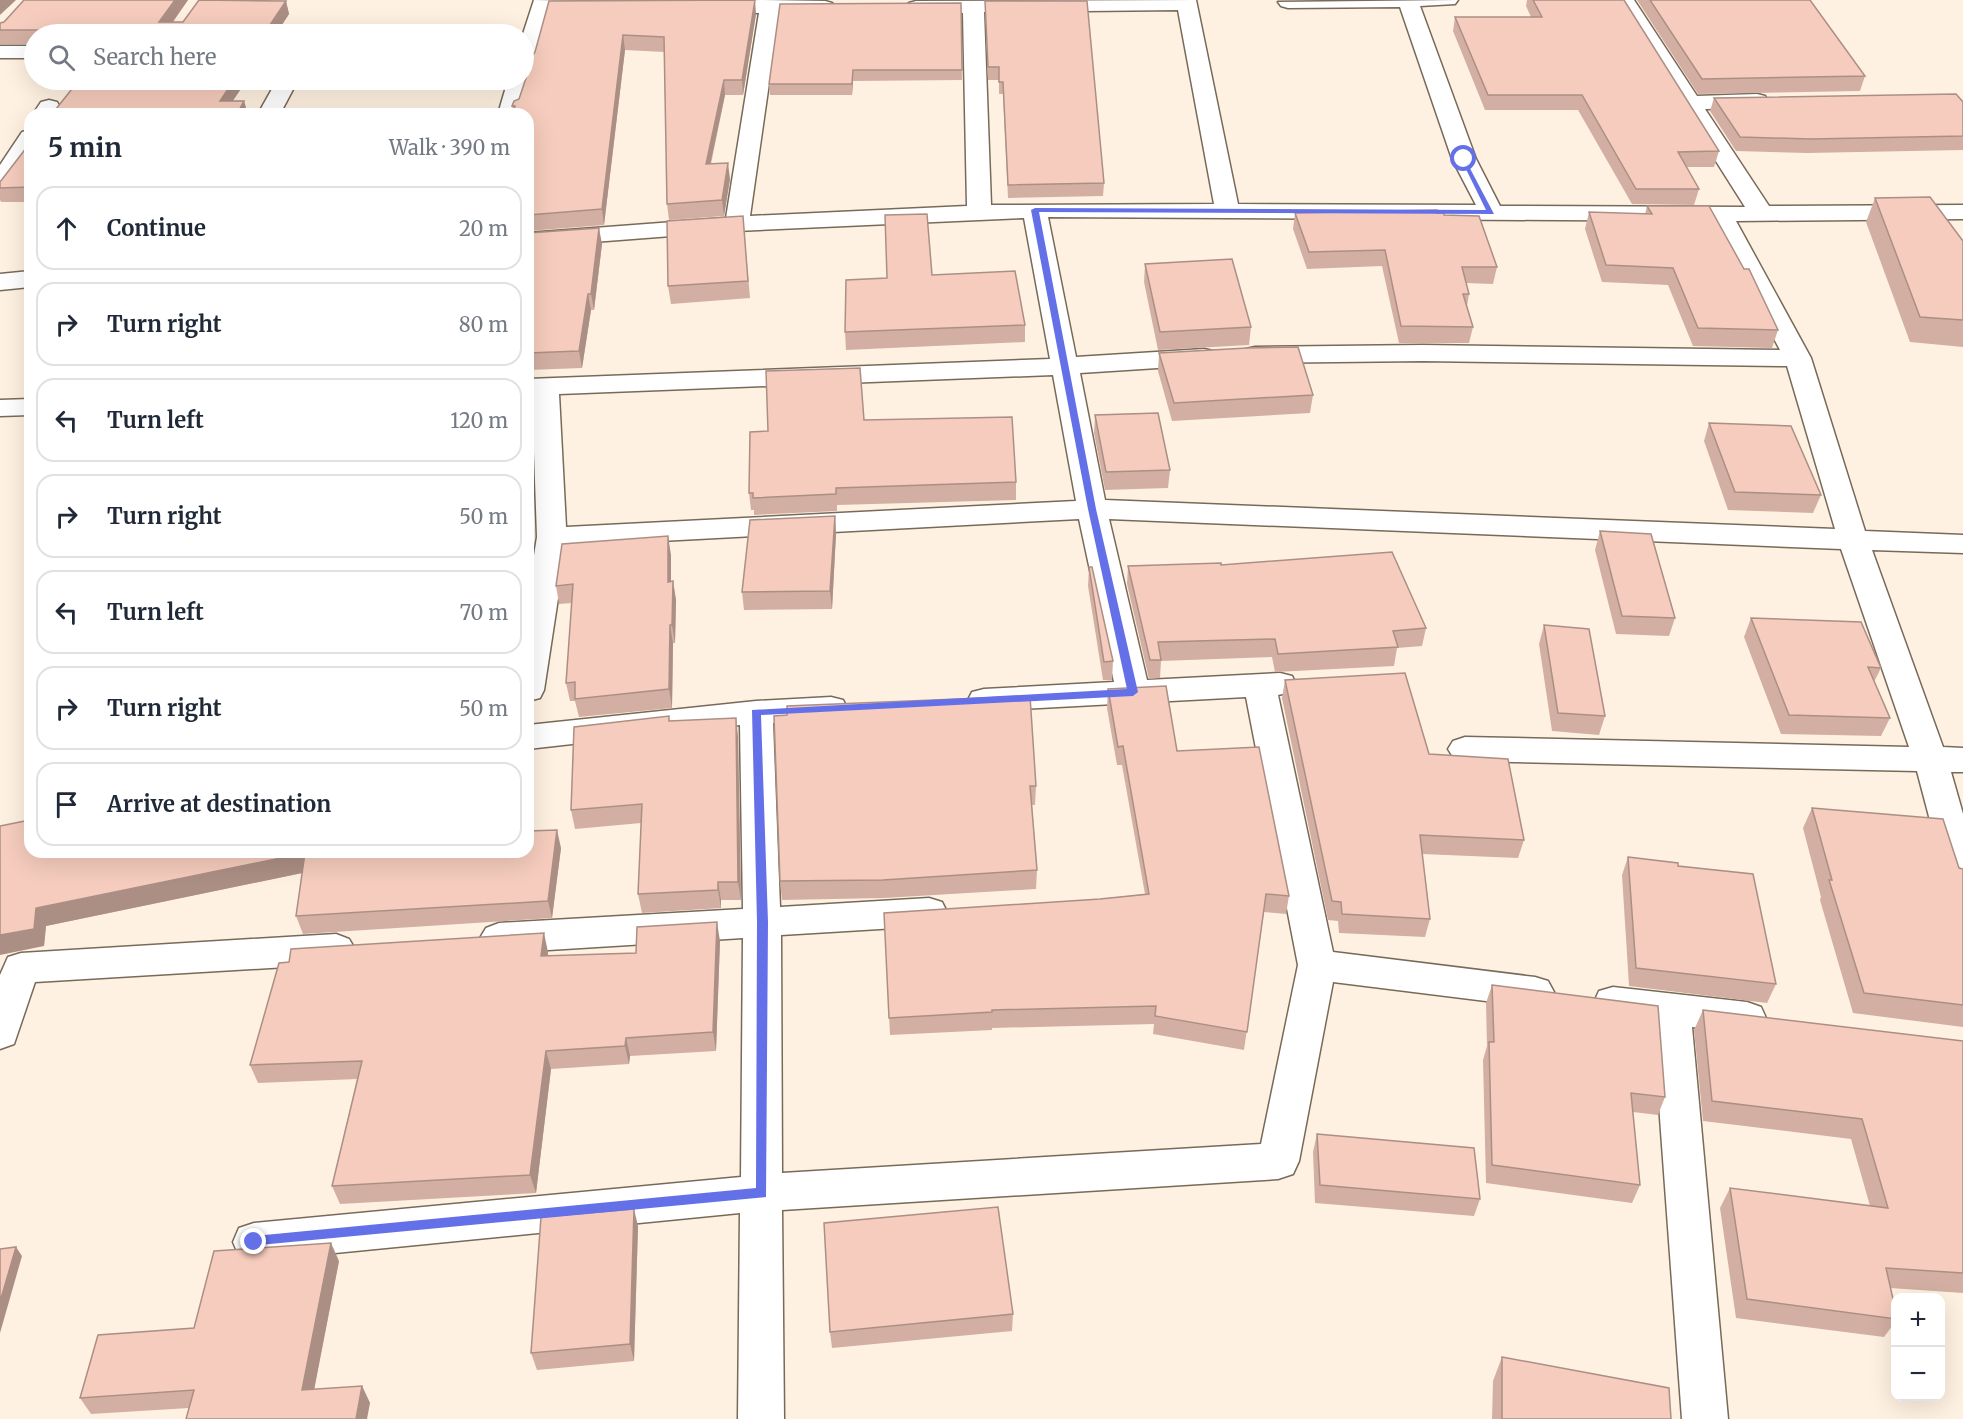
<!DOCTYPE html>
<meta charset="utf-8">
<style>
body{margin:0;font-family:Merriweather,serif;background:#f6f6f7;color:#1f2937}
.controls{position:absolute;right:18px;bottom:18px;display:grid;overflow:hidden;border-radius:12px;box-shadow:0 6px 24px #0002}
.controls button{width:54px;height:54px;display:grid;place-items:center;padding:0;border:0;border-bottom:2px solid #e0e1e3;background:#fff;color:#1f2937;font:30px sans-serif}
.stop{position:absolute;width:18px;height:18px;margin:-14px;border:4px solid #6470e8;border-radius:50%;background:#fff}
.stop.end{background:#6470e8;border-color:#fff;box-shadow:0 2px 6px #0008}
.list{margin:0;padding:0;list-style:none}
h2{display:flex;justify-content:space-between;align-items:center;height:78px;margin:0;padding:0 24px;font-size:26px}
h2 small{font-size:20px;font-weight:400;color:#747a83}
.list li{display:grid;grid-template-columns:39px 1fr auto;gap:18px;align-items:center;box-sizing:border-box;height:84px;margin:0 12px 12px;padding:0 12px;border:2px solid #e0e1e3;border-radius:18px}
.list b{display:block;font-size:22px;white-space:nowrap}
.list em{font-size:20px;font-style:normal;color:#747a83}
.icon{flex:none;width:33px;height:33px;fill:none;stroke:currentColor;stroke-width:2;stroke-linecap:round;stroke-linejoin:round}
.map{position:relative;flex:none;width:1963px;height:1419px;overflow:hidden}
.search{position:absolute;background:#fff;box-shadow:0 6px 24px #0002;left:24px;top:24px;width:510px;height:66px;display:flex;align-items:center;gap:15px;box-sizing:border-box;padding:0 21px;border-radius:33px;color:#747a83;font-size:22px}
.panel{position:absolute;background:#fff;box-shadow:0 6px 24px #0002;left:24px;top:108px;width:510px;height:750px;border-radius:18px}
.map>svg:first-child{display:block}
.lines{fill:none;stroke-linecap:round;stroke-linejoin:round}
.minor-casing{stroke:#786a59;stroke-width:3}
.minor{fill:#fff;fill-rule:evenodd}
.wall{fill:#d3afa3}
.shaded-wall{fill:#ac8f84}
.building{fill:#f5ccbd;stroke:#ac8f84;stroke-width:1.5}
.route{fill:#6470e8}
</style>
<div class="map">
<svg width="1963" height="1419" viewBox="0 0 1963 1419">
<rect width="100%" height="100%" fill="#fef1e1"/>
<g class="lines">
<g class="minor-casing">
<g id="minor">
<polygon points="534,0 591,1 598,3 601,7 598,11 550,13 535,66 532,71 524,72 523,34"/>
<path d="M761,0L825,1L832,3L835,7L832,11L825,13H779L750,216L967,206L963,13H916L909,11L906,7L909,3L916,1L1196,0L1238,204L1476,205L1452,159L1400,7L1288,8L1281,6L1278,2L1458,0L1455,4L1420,6L1476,159L1500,206L1745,207L1614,0H1634L1697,96L1757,94L1765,96L1768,101L1765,106L1757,108L1705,109L1769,206L1963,205V219L1736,221L1811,358L1865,531L1963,535V553L1872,550L1943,747L1963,748V772H1951L1963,814V891L1950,887L1945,877L1917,771L1465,761L1453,757L1448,749L1453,741L1465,737L1909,747L1841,549L1109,519L1147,680L1280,673L1292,676L1296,684L1292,692L1278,695L1333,952L1535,977L1548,981L1554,992L1548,1003L1535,1007L1333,982L1299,1161L1293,1174L1278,1179L782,1210L784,1419H738L740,1213L254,1261L239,1256L233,1242L239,1228L254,1223L741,1177L743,938L499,953L486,948L480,938L486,928L499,923L743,909L740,725L528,749V725L756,701L831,697L843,700L847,708L843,716L831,719L773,723L780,907L929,898L942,902L947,912L942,922L929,926L781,935L782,1173L1261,1144L1298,965L1246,697L984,711L972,708L968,700L972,692L984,689L1114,682L1079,519L566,546L544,690L540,698L528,701V592L537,537L532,395H528V379L1050,359L1024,218L737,231L528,247V233L726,218L759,13H712L705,11L702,7L705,3L712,1ZM1178,10L1214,204L991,205L984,12ZM1048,217L1712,221L1780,350L1423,345L1255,347L1246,349L1242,355L1246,361L1255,363L1423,361L1787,366L1835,529L1105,500L1080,373L1204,365L1213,363L1217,357L1213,351L1204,349L1076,357ZM1053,375L1076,501L566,527L559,394Z"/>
<rect x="0" y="46" width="34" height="12"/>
<polygon points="524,75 530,80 520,114 498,114 508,80 524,80"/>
<polygon points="277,80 298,80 280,114 258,114"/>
<polygon points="49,100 57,102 60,107 55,114 33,114 41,102"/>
<polygon points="30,130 30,154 8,187 0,189 0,165 22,132"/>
<polygon points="30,271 30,287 0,290 0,274"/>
<polygon points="30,399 30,415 0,416 0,400"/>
<polygon points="336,934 349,939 355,949 349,959 336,964 35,982 14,1044 0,1049 0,975 8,957 21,953"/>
<polygon points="1613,987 1747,1002 1761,1007 1766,1018 1761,1029 1747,1034 1692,1027 1728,1419 1682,1419 1653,1022 1613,1017 1599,1013 1594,1002 1599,991"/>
</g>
</g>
<use href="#minor" class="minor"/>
</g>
<g class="wall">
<polygon points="24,0 188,0 173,22 183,22 274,1 286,1 289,14 276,34 34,34 34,44 0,44 0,23 4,22"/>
<polygon points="1527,0 1624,0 1719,151 1714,167 1687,167 1699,189 1694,205 1632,204 1578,110 1485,110 1453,31 1455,17 1531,17 1526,6"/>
<polygon points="1637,0 1810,0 1865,76 1860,91 1698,94"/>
<polygon points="549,1 756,14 743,95 725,95 711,164 730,179 724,216 669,220 667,204 664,52 625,50 604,225 528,231 528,114 513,111 512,106 519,99 529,69 528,62 535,52"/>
<polygon points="985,1 1104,183 1103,196 1008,198 1003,94 999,94 999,80 988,80"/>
<polygon points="961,3 962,80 853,81 852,95 770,95 769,84"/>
<polygon points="1714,98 1963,102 1963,150 1807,153 1736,151 1710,111"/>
<polygon points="30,143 30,202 1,202 0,200 0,182"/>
<polygon points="1875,198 1963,241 1963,347 1910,342 1866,222"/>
<polygon points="1647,206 1778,330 1772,348 1693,346 1668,285 1602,282 1585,229 1589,212 1645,214"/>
<polygon points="1295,213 1437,213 1444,215 1497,267 1493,284 1466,283 1469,294 1467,306 1473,327 1469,343 1399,343 1382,266 1307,269 1293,229"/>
<polygon points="743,216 750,298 671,304 668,286"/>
<polygon points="528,233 602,244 594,310 591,310 582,368 528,370"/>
<polygon points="1145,264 1251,327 1249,345 1158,350 1144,282"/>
<polygon points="932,275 1025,325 1025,342 846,350 845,332"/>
<polygon points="1159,353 1313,395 1310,413 1172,421 1158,371"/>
<polygon points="1095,415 1170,470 1168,488 1105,490 1094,433"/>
<polygon points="864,420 1016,482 1016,500 837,505 837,511 754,515 754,510 751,510 749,493 768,431"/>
<polygon points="1709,423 1821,495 1813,513 1728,510 1704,441"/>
<polygon points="835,516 836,534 832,609 744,610 742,592"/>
<polygon points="1600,531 1675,618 1669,636 1616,634 1595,550"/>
<polygon points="671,555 671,581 673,581 676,600 675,643 673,643 672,708 579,717 575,701 570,701 566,683 572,603 559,604 556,586"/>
<polygon points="1221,565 1426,628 1422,646 1397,648 1394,666 1275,672 1272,657 1161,661 1160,678 1149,679 1127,584 1128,566"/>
<polygon points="1089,567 1113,661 1112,680 1103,680 1088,586"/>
<polygon points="1751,618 1881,668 1874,682 1890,718 1881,736 1781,734 1744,637"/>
<polygon points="1544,625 1605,716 1599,735 1552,731 1539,644"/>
<polygon points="1285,680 1429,754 1524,840 1518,858 1422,854 1430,919 1425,937 1339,933 1338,921 1328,920 1282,698"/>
<polygon points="1108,689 1177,751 1289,896 1286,914 1264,912 1244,1050 1153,1034 1154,1024 992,1028 992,1030 890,1035 884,913 1100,899 1145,894 1122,765 1117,765 1107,708"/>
<polygon points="774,716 1036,786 1035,805 1032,805 1037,870 1036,889 884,898 782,900 780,881"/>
<polygon points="670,721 738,736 741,900 721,900 721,908 642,913 638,894 641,823 575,829 571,810"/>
<polygon points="1812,808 1963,869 1963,1027 1853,1013 1820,900 1821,897 1803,828"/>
<polygon points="0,826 561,848 552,918 303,934 296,916 302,873 46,926 44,946"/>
<polygon points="1628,857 1678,866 1776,984 1767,1003 1629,986 1622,875"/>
<polygon points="720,941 716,1051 630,1056 629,1064 551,1069 536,1193 340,1204 332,1186 357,1079 258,1083 250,1065 548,952 548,956 636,953"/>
<polygon points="1492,985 1665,1097 1658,1115 1633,1112 1640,1185 1632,1203 1486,1183 1483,1060 1487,1046 1486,1003"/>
<polygon points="1703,1010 1963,1041 1963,1293 1890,1288 1896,1312 1896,1321 1884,1337 1736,1318 1720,1208 1730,1188 1870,1206 1851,1139 1703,1121 1694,1030"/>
<polygon points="1317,1134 1480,1199 1474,1216 1315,1203 1313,1152"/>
<polygon points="638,1226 634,1361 537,1370 531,1353"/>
<polygon points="339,1261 314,1389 362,1386 370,1403 189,1408 91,1414 80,1398 194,1328"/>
<polygon points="1013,1314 1012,1331 832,1348 830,1332"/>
<polygon points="1502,1357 1671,1419 1492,1419 1493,1381"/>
</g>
<g class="shaded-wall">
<polygon points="0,0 16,0 0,15"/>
<polygon points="175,0 188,0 164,34 159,22"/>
<polygon points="755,0 756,14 743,95 742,80"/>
<polygon points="286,1 289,14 276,34 264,34"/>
<polygon points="623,35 625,50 604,225 602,209"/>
<polygon points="853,70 853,81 852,95 852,84"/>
<polygon points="234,80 247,80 224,114 220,101"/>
<polygon points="724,80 725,95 707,179 706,164"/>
<polygon points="244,101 248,114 237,114"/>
<polygon points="728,163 730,179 724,216 722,200"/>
<polygon points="599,228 602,244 594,310 591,294"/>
<polygon points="588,294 591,310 582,368 579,351"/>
<polygon points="835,516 836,534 832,609 830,591"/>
<polygon points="668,536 671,555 671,600 668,582"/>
<polygon points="528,556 530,565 528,585"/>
<polygon points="673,581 676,600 675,643 672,625"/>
<polygon points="670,625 673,643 672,708 669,689"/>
<polygon points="736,718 738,736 741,900 738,882"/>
<polygon points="557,830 561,848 552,918 548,901"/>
<polygon points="305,853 312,871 46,926 44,946 0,955 0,935 36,908"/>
<polygon points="718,882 721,900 721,908 718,890"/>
<polygon points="717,922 720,941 716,1051 713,1032"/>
<polygon points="544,933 548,952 546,974 541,956"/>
<polygon points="626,1038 630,1056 629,1064 625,1046"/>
<polygon points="546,1051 551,1069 536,1193 530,1175"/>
<polygon points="634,1209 638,1226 634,1361 630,1344"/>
<polygon points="331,1243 339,1261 311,1406 302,1390"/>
<polygon points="16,1247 22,1256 0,1333 0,1302"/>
<polygon points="362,1386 370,1403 367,1419 356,1419"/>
</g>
<g class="building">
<polygon points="24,0 175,0 159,22 183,22 199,0 286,1 264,34 114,34 117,30 0,30 0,23 4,22"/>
<polygon points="755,0 742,80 724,80 706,164 728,163 722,200 667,204 664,37 623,35 602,209 528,215 528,114 512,114 515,106 512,106 514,101 519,99 530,66 528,62 535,52 549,1"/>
<polygon points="1533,0 1624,0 1719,151 1678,152 1699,189 1636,189 1582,95 1488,95 1455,17 1542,17"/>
<polygon points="1650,0 1810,0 1865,76 1702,79"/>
<polygon points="985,1 1087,1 1104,183 1008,185 1003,82 999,82 999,67 988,67"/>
<polygon points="961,3 962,70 853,70 852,84 769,84 780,4"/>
<polygon points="79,80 234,80 220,101 244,101 237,114 52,114"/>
<polygon points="1956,94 1963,102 1963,136 1811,139 1740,137 1714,98"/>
<polygon points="30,143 30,187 0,188 0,182"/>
<polygon points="1930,197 1963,241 1963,320 1920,317 1875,198"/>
<polygon points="1647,206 1709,206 1744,269 1749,269 1778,330 1698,328 1673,268 1606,265 1589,212 1652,214"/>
<polygon points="1437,210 1437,213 1444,213 1444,215 1479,216 1497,267 1462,267 1469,294 1463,294 1473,327 1401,326 1385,250 1309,252 1295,213"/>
<polygon points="927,214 932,275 1015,271 1025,325 845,332 846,280 887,278 885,215"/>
<polygon points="743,216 748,281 668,286 667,221"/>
<polygon points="599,228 591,294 588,294 579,351 528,353 528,233"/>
<polygon points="1232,259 1251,327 1160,332 1145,264"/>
<polygon points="1298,347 1313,395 1174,403 1159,353 1247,348"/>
<polygon points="860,368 864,420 1012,417 1016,482 836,488 836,494 753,498 753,493 749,493 750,432 768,431 766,371"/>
<polygon points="1158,413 1170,470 1106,472 1095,415"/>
<polygon points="1709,423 1791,426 1821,495 1735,492"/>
<polygon points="835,516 830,591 742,592 750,520"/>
<polygon points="1600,531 1651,534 1675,618 1622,616"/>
<polygon points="668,536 668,582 673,581 672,625 670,625 669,689 575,699 575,682 566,683 573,584 556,586 562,544"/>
<polygon points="1392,552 1426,628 1393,631 1398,647 1278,654 1275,639 1158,642 1161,660 1150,660 1128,566 1221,563 1221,565"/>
<polygon points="1089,567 1092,567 1113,661 1104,662"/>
<polygon points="1751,618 1861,622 1881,668 1868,667 1890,718 1789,715"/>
<polygon points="1544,625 1589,629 1605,716 1558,713"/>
<polygon points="1405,673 1429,754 1508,759 1524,840 1420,835 1430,919 1342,914 1341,902 1332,901 1285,680"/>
<polygon points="1166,686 1177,751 1259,747 1289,896 1266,894 1247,1032 1155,1016 1156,1006 992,1010 992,1012 889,1018 884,913 1100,899 1149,894 1123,746 1118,747 1108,689"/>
<polygon points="1030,696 1036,786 1030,786 1037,870 883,880 780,881 774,716 787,715 787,706"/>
<polygon points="669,716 669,721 736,718 738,882 718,882 718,890 638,894 642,804 571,810 574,727"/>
<polygon points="1812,808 1943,819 1959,868 1963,869 1963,1005 1864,993 1829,880 1832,880"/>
<polygon points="30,820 30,852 528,852 528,831 557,830 548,901 296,916 305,853 36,908 34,929 0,935 0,826"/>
<polygon points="1628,857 1678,863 1678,866 1753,874 1776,984 1636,968"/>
<polygon points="717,922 713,1032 626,1038 625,1046 546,1051 530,1175 332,1186 362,1061 250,1065 279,963 289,962 291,949 544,933 541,956 636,953 637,927"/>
<polygon points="1492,985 1658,1006 1665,1097 1631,1093 1640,1185 1492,1165 1489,1042 1494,1042"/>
<polygon points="1703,1010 1963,1041 1963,1273 1886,1268 1896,1312 1896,1319 1747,1299 1730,1188 1888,1208 1862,1119 1712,1101"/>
<polygon points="1317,1134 1474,1148 1480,1199 1320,1185"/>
<polygon points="998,1207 1013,1314 830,1332 824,1223"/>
<polygon points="634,1209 630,1344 531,1353 541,1217"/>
<polygon points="331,1243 302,1390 362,1386 356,1419 186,1419 194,1390 80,1398 98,1335 194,1328 214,1251"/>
<polygon points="16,1247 0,1302 0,1249"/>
<polygon points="1502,1357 1669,1388 1671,1419 1502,1419"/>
</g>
<polygon class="route" points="1464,157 1494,214 1039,212 1096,509 1138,692 1133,696 761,715 768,922 766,1197 250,1246 248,1242 254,1236 756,1188 757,922 752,710 1127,689 1088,509 1031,210 1035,208 1486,210 1461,159"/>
</svg>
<div class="controls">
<button>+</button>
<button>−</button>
</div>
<div class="stop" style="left:1464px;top:159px"></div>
<div class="stop end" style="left:254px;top:1242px"></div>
<div class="search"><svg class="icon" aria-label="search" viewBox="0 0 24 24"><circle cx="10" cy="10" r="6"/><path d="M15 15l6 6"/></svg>Search here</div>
<section class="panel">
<h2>5 min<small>Walk · 390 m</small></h2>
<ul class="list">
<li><svg class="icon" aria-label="ahead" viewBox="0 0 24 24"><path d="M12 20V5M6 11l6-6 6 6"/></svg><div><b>Continue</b></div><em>20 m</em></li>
<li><svg class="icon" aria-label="right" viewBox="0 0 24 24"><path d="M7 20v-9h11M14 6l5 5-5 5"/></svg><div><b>Turn right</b></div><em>80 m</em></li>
<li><svg class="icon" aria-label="left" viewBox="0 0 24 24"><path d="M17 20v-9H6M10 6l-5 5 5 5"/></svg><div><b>Turn left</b></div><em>120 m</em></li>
<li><svg class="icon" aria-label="right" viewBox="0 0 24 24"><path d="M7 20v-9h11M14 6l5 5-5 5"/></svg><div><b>Turn right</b></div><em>50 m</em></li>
<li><svg class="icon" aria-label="left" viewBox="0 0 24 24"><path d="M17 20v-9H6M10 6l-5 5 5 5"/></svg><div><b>Turn left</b></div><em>70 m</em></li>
<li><svg class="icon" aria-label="right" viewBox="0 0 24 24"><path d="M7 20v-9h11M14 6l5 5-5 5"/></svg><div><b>Turn right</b></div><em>50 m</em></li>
<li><svg class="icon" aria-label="arrive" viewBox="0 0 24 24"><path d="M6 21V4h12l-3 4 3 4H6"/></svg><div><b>Arrive at destination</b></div></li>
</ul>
</section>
</div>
